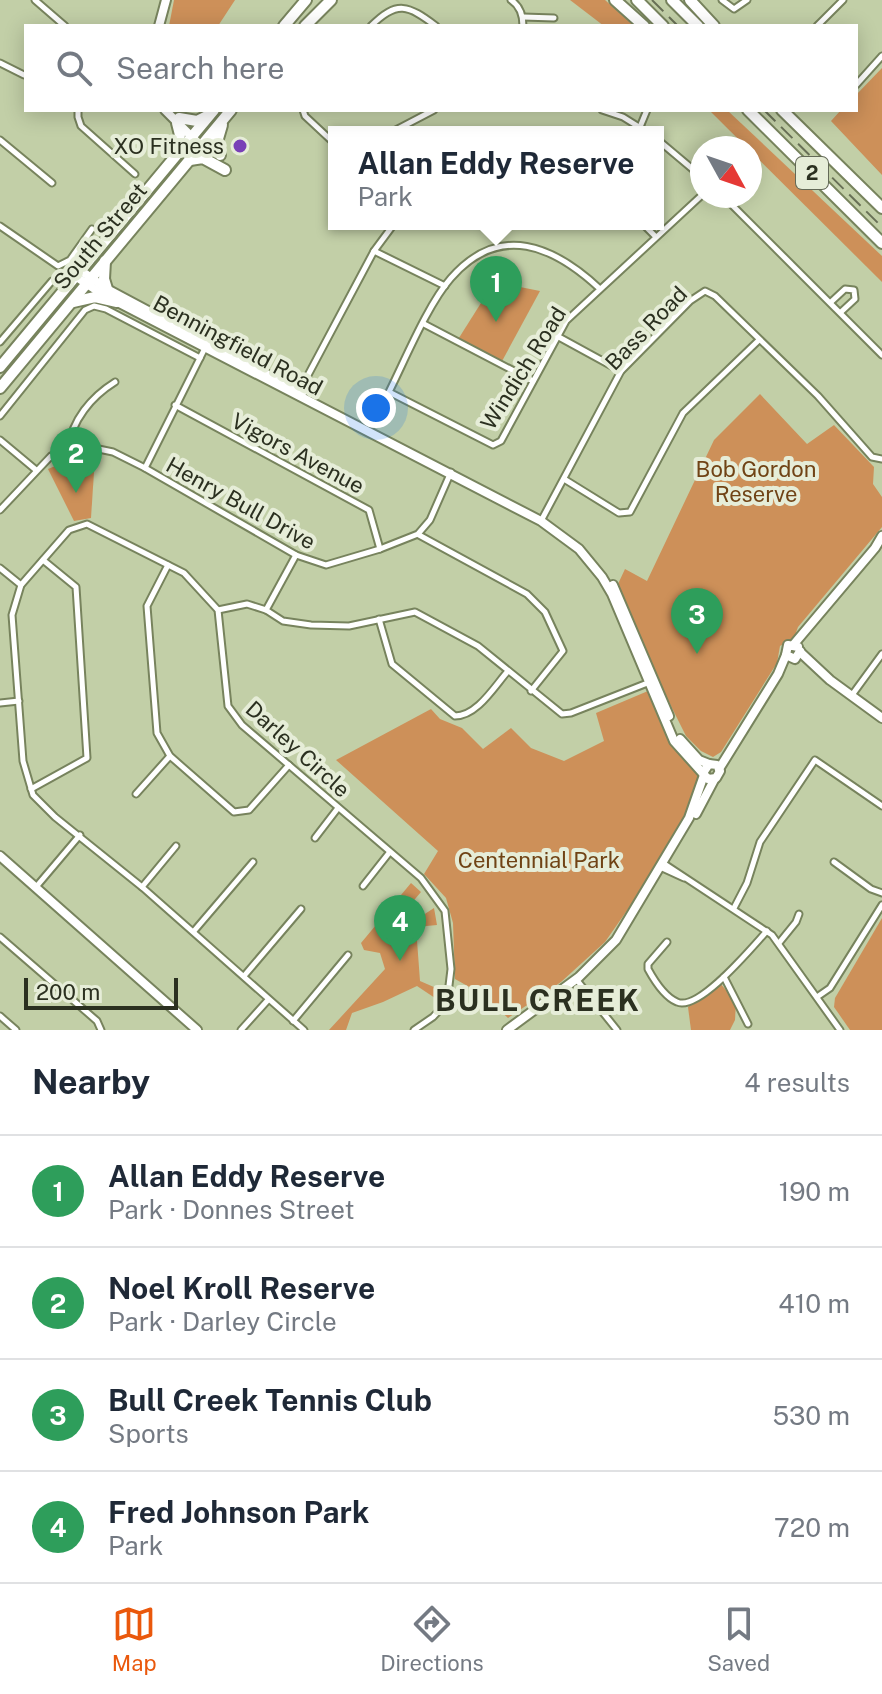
<!DOCTYPE html>
<meta charset="utf-8">
<style>
body{margin:0;font-family:"Public Sans",sans-serif;background:#f2f2f3;color:#1f2937}
.compass{position:absolute;left:690px;top:136px;width:72px;height:72px;border-radius:50%;background:#fff;box-shadow:0 4px 20px #0003;rotate:130deg}
.scale{position:absolute;left:24px;bottom:20px;width:154px;box-sizing:border-box;padding-left:8px;border:4px solid #2b3020;border-top:0;font-size:22px;line-height:28px;white-space:nowrap;color:#2b3020;-webkit-text-stroke:6px #e6edd8;paint-order:stroke}
.you{position:absolute;left:376px;top:408px;width:28px;height:28px;margin:-20px;border:6px solid #fff;border-radius:50%;background:#1a73e8;box-shadow:0 0 0 12px #1a73e833}
.badge{display:grid;place-items:center;width:52px;height:52px;border-radius:50%;background:#ea580c;color:#fff;font-size:26px;font-weight:700}
.pin{position:absolute;translate:-50% -66px;filter:drop-shadow(0 2px 4px #0008)}
.pin::after{content:'';position:absolute;top:42px;width:28px;height:24px;background:inherit;clip-path:polygon(0 0,100% 0,50% 100%)}
.popup{position:absolute;left:328px;top:126px;width:336px;height:104px;box-sizing:border-box;display:grid;place-content:center;border-radius:0px;background:#fff;filter:drop-shadow(0 2px 6px #0005);font-size:26px;white-space:nowrap;color:#747a83}
.popup b{font-size:30px;color:#1f2937}
.popup::after{content:'';position:absolute;left:50%;top:100%;margin-left:-16px;border:16px solid transparent;border-top-color:#fff}
.list{margin:0;padding:0;list-style:none}
h2{display:flex;justify-content:space-between;align-items:center;height:104px;margin:0;padding:0 32px;font-size:34px}
h2 small{font-size:26px;font-weight:400;color:#747a83}
.list li{display:grid;grid-template-columns:52px 1fr auto;gap:24px;align-items:center;box-sizing:border-box;height:112px;padding:0 32px;border-top:2px solid #e0e1e3}
.list b{display:block;font-size:30px;white-space:nowrap}
.list p{margin:0;font-size:26px;white-space:nowrap;color:#747a83}
.list em{font-size:26px;font-style:normal;color:#747a83}
.icon{flex:none;width:44px;height:44px;fill:none;stroke:currentColor;stroke-width:2;stroke-linecap:round;stroke-linejoin:round}
.map{position:relative;flex:none;width:882px;height:1030px;overflow:hidden}
.search{position:absolute;background:#fff;box-shadow:0 4px 20px #0003;left:24px;right:24px;top:24px;height:88px;display:flex;align-items:center;gap:20px;box-sizing:border-box;padding:0 28px;border-radius:0px;color:#747a83;font-size:30px}
.sheet{height:552px;background:#fff}
nav{display:flex;justify-content:space-around;align-items:center;box-sizing:border-box;height:112px;border-top:2px solid #e0e1e3;background:#fff;font-size:22px;color:#747a83}
nav a{display:grid;justify-items:center;gap:4px}
nav .on{color:#ea580c}
.map>svg:first-child{display:block}
.green{fill:#cd9059}
.lines{fill:none;stroke-linecap:round;stroke-linejoin:round}
.street-casing{stroke:#77835d;stroke-width:9}
.secondary-casing{stroke:#77835d;stroke-width:12}
.highway-casing{stroke:#77835d;stroke-width:14}
.street{stroke:#fff;stroke-width:5}
.secondary{stroke:#fff;stroke-width:8}
.highway{stroke:#fff;stroke-width:10}
.rail{stroke:#687056;stroke-width:2;stroke-dasharray:16 8;stroke-linecap:butt}
.poi-dot{fill:#7940b7;stroke:#e6edd8;stroke-width:3}
.labels{text-anchor:middle;stroke-width:8;stroke-linejoin:round;paint-order:stroke}
.shield{fill:#e6edd8;stroke:#636957;stroke-width:2}
.shield-label{font-size:20px;font-weight:bold;fill:#2b3020}
.poi-label{font-size:22px;fill:#2b3020;stroke:#e6edd8;text-anchor:end}
.street-label{font-size:22px;fill:#2b3020;stroke:#e6edd8}
.park-label{font-size:22px;fill:#704315;stroke:#e6edd8}
.district-label{font-size:30px;font-weight:bold;letter-spacing:2px;fill:#2b3020;stroke:#e6edd8}
</style>
<div class="map">
<svg width="882" height="1030" viewBox="0 0 882 1030">
<rect width="100%" height="100%" fill="#c2cfa7"/>
<g class="green">
<polygon points="174,0 235,0 218,26 169,26"/>
<polygon points="570,0 605,0 634,26 604,26"/>
<polygon points="882,68 882,175 831,121 841,110 856,110 856,95"/>
<polygon points="709,110 727,110 882,256 882,282"/>
<polygon points="510,285 540,291 501,363 457,341 481,303"/>
<polygon points="760,394 807,444 834,425 874,467 873,484 882,497 882,527 798,627 794,638 780,646 777,663 721,752 713,757 701,751 686,736 656,676 618,584 625,569 647,581 714,440"/>
<polygon points="77,457 95,457 91,518 74,521 48,469"/>
<polygon points="648,691 674,749 699,775 687,811 642,889 605,942 561,982 508,1018 482,994 455,979 453,923 446,898 424,874 438,851 336,760 431,709 440,719 462,728 483,749 511,728 531,748 564,761 604,741 596,713"/>
<polygon points="411,883 421,892 404,912 414,921 434,908 437,925 416,927 420,981 443,991 438,1000 417,986 383,1002 352,1013 346,1030 329,1030 385,969 380,953 364,950 361,943"/>
<polygon points="882,918 882,1030 850,1030 834,1007 835,998"/>
<polygon points="720,983 736,1002 735,1020 730,1030 691,1030 688,1007"/>
</g>
<g class="lines">
<g class="street-casing">
<g id="street">
<polyline points="35,0 65,26"/>
<path d="M511,0C520,6 523,16 523,26"/>
<polyline points="722,0 734,9 747,0"/>
<polyline points="523,17 554,18"/>
<path d="M371,26C397,0 408,5 436,26"/>
<polyline points="817,26 843,0"/>
<polyline points="0,63 24,75"/>
<polyline points="856,85 882,56"/>
<polyline points="78,110 78,117 81,126 135,174"/>
<polyline points="303,110 305,116 334,143"/>
<polyline points="602,110 623,117 647,132"/>
<polyline points="640,127 647,110"/>
<polyline points="392,132 434,110"/>
<polyline points="0,140 52,183"/>
<polyline points="658,140 702,177"/>
<polyline points="723,196 882,355"/>
<polyline points="643,224 655,236"/>
<polyline points="0,226 58,266 70,260 92,229"/>
<polyline points="374,251 445,286"/>
<path d="M600,289C554,246 500,222 451,278C428,304 405,360 389,392L493,445L501,441L566,321L702,195"/>
<polyline points="831,302 845,289 854,290 855,299 841,312"/>
<polyline points="424,324 533,381"/>
<polyline points="557,336 621,371"/>
<polyline points="0,342 52,281"/>
<polyline points="299,392 374,251 394,224"/>
<polyline points="175,405 369,510 380,549"/>
<polyline points="0,416 85,310 94,306 106,309 200,358"/>
<polyline points="0,440 36,470"/>
<path d="M68,449C72,420 91,397 115,382"/>
<polyline points="145,468 205,348"/>
<polyline points="564,479 619,513 630,512 683,413 759,340"/>
<polyline points="0,510 51,456 68,449 89,447 113,452 145,468 296,555 326,565 380,549 418,534 430,520 451,472"/>
<polyline points="541,521 621,371 690,301 705,291 715,296 818,396 872,457 882,459"/>
<polyline points="419,535 527,594 545,612 563,651 531,691"/>
<polyline points="168,565 147,606 157,733 170,756 234,812 249,810 289,765"/>
<polyline points="0,568 21,585"/>
<polyline points="218,610 247,604 266,610 283,621 311,625 349,626 415,612 478,646 562,714 571,713 650,682"/>
<polyline points="266,610 296,555"/>
<path d="M379,619L392,664L455,716C477,716 494,687 508,671"/>
<polyline points="852,695 882,654"/>
<polyline points="0,703 19,701"/>
<polyline points="31,789 87,758 76,587 43,560"/>
<polyline points="136,794 170,756"/>
<polyline points="315,838 338,808"/>
<polyline points="834,862 871,889 882,893"/>
<polyline points="663,863 772,935 840,1030"/>
<polyline points="660,867 684,878"/>
<polyline points="363,886 389,853"/>
<polyline points="36,887 80,835"/>
<polyline points="142,887 176,846"/>
<polyline points="734,908 747,883 760,842 815,760 882,806"/>
<polyline points="194,931 253,862"/>
<polyline points="0,937 97,1021 101,1030"/>
<path d="M667,942L648,964V969C654,980 665,997 677,1002C699,1012 753,946 767,931"/>
<polyline points="779,943 796,922 799,914"/>
<polyline points="244,976 301,909"/>
<polyline points="724,977 748,1024"/>
<polyline points="576,979 617,1030"/>
<polyline points="817,997 830,988 882,905"/>
<polyline points="0,1016 16,1030"/>
<polyline points="293,1021 348,955"/>
<polyline points="241,1030 268,1000"/>
<polyline points="304,1030 142,887 55,817 33,795 23,761 12,615 21,585 69,530 87,524 184,573 218,610 228,706 242,725 421,878 445,911 451,969 447,1002 433,1017 414,1030"/>
</g>
</g>
<g class="secondary-casing">
<g id="secondary">
<polyline points="159,26 166,0"/>
<polyline points="165,110 201,146"/>
<polyline points="80,270 107,289 302,393"/>
<polyline points="75,276 102,294 541,521 579,549 602,577 612,594 674,741 708,779 716,778 720,771 717,765 709,764 703,773"/>
<polyline points="613,585 669,716"/>
<polyline points="794,644 875,548 882,536"/>
<polyline points="798,647 788,645 786,655 795,659 800,651"/>
<polyline points="800,652 830,680 882,718"/>
<polyline points="680,739 699,760 709,764"/>
<polyline points="719,769 778,674 786,655"/>
<polyline points="696,814 714,780"/>
<polyline points="0,856 197,1030"/>
<polyline points="507,1030 579,977 616,940 689,818 704,775"/>
</g>
</g>
<g class="highway-casing">
<g id="highway">
<polyline points="615,0 644,26"/>
<polyline points="637,0 663,26"/>
<polyline points="672,0 698,26"/>
<polyline points="690,0 714,26"/>
<polyline points="284,26 306,0"/>
<polyline points="305,26 331,0"/>
<polyline points="748,110 882,243"/>
<polyline points="782,110 882,208"/>
<polyline points="179,118 197,121 207,116"/>
<polyline points="176,150 180,135 177,123"/>
<polyline points="220,155 217,142 222,125"/>
<polyline points="190,160 203,158 225,170"/>
<polyline points="105,261 104,279 107,289"/>
<polyline points="73,302 95,297 117,302"/>
<polyline points="0,367 214,110"/>
<polyline points="0,388 231,110"/>
</g>
</g>
<use href="#street" class="street"/>
<use href="#secondary" class="secondary"/>
<use href="#highway" class="highway"/>
<g class="rail">
<polyline points="652,0 678,26"/>
<polyline points="764,110 882,227"/>
</g>
</g>
<circle class="poi-dot" cx="240" cy="146" r="8"/>
<g class="labels">
<rect class="shield" x="796" y="157" width="32" height="32" rx="6"/>
<g class="shield-label">
<text x="812" y="180">2</text>
</g>
<g class="poi-label">
<text x="224" y="154">XO Fitness</text>
</g>
<g class="street-label">
<text transform="translate(100 236) rotate(-50)" y="8">South Street</text>
<text transform="translate(646 328) rotate(-46)" y="8">Bass Road</text>
<text transform="translate(238 345) rotate(28)" y="8">Benningfield Road</text>
<text transform="translate(523 368) rotate(-58)" y="8">Windich Road</text>
<text transform="translate(298 453) rotate(28)" y="8">Vigors Avenue</text>
<text transform="translate(241 503) rotate(29)" y="8">Henry Bull Drive</text>
<text transform="translate(298 749) rotate(42)" y="8">Darley Circle</text>
</g>
<g class="park-label">
<text x="756" y="477">Bob Gordon<tspan x="756" dy="25">Reserve</tspan></text>
<text x="539" y="868">Centennial Park</text>
</g>
<g class="district-label">
<text x="538" y="1011">BULL CREEK</text>
</g>
</g>
</svg>
<svg class="compass" viewBox="-18 -18 36 36"><path d="M0-13l5 13h-10z" fill="#e53935"/><path d="M0 13l5-13h-10z" fill="#747a83"/></svg>
<div class="scale">200 m</div>
<div class="you"></div>
<div class="pin badge" style="left:496px;top:322px;background:#2e9e5b">1</div>
<div class="popup"><b>Allan Eddy Reserve</b>Park</div>
<div class="pin badge" style="left:76px;top:493px;background:#2e9e5b">2</div>
<div class="pin badge" style="left:697px;top:654px;background:#2e9e5b">3</div>
<div class="pin badge" style="left:400px;top:961px;background:#2e9e5b">4</div>
<div class="search"><svg class="icon" aria-label="search" viewBox="0 0 24 24"><circle cx="10" cy="10" r="6"/><path d="M15 15l6 6"/></svg>Search here</div>
</div>
<section class="sheet">
<h2>Nearby<small>4 results</small></h2>
<ul class="list">
<li><span class="badge" style="background:#2e9e5b">1</span><div><b>Allan Eddy Reserve</b><p>Park · Donnes Street</p></div><em>190 m</em></li>
<li><span class="badge" style="background:#2e9e5b">2</span><div><b>Noel Kroll Reserve</b><p>Park · Darley Circle</p></div><em>410 m</em></li>
<li><span class="badge" style="background:#2e9e5b">3</span><div><b>Bull Creek Tennis Club</b><p>Sports</p></div><em>530 m</em></li>
<li><span class="badge" style="background:#2e9e5b">4</span><div><b>Fred Johnson Park</b><p>Park</p></div><em>720 m</em></li>
</ul>
</section>
<nav>
<a class="on"><svg class="icon" aria-label="map" viewBox="0 0 24 24"><path d="M3 6l6-2 6 2 6-2v14l-6 2-6-2-6 2zM9 4v14M15 6v14"/></svg>Map</a>
<a><svg class="icon" aria-label="directions" viewBox="0 0 24 24"><path d="M12 3l9 9-9 9-9-9zM9 14v-3h6M13 9l2 2-2 2"/></svg>Directions</a>
<a><svg class="icon" aria-label="saved" viewBox="0 0 24 24"><path d="M7 4h10v16l-5-4-5 4z"/></svg>Saved</a>
</nav>
